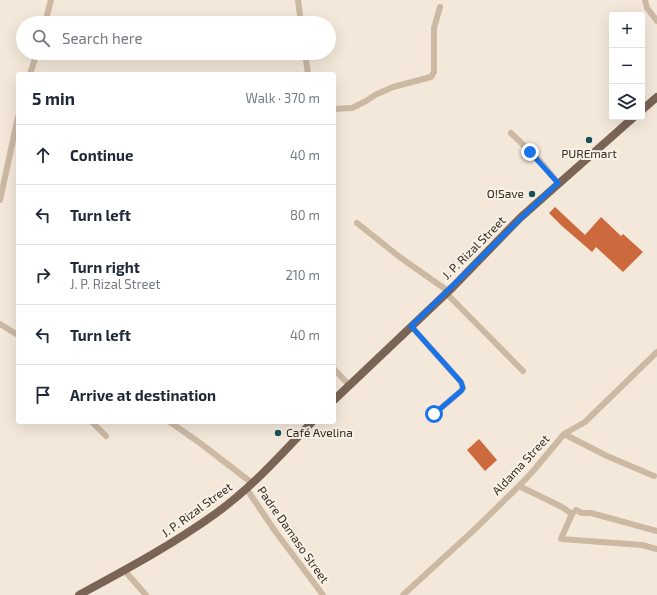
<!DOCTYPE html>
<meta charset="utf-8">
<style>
body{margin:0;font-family:"Exo 2",sans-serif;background:#f2f2f3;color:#1f2937}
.controls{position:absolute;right:12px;top:12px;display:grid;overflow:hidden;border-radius:4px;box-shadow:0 4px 16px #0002}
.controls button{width:36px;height:36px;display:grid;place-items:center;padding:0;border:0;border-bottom:1px solid #e0e1e3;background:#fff;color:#1f2937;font:20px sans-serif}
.stop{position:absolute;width:12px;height:12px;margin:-9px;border:3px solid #1a73e8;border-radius:50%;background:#fff}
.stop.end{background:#1a73e8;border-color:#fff;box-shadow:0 1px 4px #0008}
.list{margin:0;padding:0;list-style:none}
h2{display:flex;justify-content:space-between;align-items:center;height:52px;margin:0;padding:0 16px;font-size:17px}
h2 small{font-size:13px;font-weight:400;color:#747a83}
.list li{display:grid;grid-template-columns:26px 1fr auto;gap:12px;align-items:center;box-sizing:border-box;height:60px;padding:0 16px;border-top:1px solid #e0e1e3}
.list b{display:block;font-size:15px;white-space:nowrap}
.list p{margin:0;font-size:13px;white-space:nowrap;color:#747a83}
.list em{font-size:13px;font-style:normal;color:#747a83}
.icon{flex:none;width:22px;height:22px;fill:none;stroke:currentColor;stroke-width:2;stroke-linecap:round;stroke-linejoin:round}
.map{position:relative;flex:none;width:657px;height:595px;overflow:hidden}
.search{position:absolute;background:#fff;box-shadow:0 4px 16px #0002;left:16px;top:16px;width:320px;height:44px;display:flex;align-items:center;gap:10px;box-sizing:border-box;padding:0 14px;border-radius:22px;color:#747a83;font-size:15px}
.panel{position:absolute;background:#fff;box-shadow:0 4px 16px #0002;left:16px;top:72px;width:320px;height:352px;border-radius:4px}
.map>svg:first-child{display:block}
.building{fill:#cc693d}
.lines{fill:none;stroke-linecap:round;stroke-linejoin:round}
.minor{stroke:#cbb9a4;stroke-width:6}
.major{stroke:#796456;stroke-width:8}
.route{stroke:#1a73e8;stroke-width:5}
.poi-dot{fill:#1a525a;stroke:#faf2e5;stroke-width:1.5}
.labels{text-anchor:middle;stroke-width:4;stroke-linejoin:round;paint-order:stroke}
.poi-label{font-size:12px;fill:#362c26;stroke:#faf2e5}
.street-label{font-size:12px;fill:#362c26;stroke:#faf2e5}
</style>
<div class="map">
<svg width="657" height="595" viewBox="0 0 657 595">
<rect width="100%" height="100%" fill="#f3e8d9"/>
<g class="building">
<polygon points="555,207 585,235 601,217 621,236 623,234 643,252 623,272 596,247 592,252 562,226 549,213"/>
<polygon points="479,439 497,460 485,471 467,450"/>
</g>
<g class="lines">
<g class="minor">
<polyline points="298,0 301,23"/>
<polyline points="645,0 647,8 657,21"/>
<polyline points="45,23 51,0"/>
<polyline points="305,53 308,74"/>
<polyline points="30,74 37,53"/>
<polyline points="334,109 352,108 366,101 375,95 393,87 431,77 434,72 434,28 440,7"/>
<polyline points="511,133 540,161 558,183"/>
<polyline points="0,200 18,117"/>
<polyline points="357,223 401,258 448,291"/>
<polyline points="446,293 523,371"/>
<polyline points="0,324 18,335"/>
<polyline points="411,326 461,382 463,388 461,391 434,414"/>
<polyline points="334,369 349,385"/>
<polyline points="92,422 106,436"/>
<polyline points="170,422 200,443 252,483"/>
<polyline points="564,434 607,456 654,476"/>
<polyline points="519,486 562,507 572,514 576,510 582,513 591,513 657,531"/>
<polyline points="246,488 275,531 323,595"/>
<polyline points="572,514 561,539 642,545 657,549"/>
<polyline points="124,570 146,595"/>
<polyline points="403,595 474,530 519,486 534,470 564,434 585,422 657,352"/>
</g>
<g class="major">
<polyline points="642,110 657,97"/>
<polyline points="334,400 453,287 520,218 634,117"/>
<path d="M79,595C125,570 172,545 215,514C251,488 282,454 312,422"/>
</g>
</g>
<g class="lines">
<path class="route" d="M434,414L461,391L463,388L461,382L411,326C461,279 508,229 558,183L530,152"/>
</g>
<g class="poi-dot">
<circle cx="589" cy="140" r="4"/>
<circle cx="532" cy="194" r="4"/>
<circle cx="278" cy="433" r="4"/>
</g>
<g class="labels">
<g class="poi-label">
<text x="589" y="158">PUREmart</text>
<text x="524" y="198" text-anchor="end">O!Save</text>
<text x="286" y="437" text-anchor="start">Café Avelina</text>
</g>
<g class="street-label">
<text transform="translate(474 248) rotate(-45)" y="4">J. P. Rizal Street</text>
<text transform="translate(521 465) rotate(-47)" y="4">Aldama Street</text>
<text transform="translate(197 510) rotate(-36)" y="4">J. P. Rizal Street</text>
<text transform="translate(293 535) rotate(55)" y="4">Padre Damaso Street</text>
</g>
</g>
</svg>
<div class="controls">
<button>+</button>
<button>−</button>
<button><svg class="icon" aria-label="layers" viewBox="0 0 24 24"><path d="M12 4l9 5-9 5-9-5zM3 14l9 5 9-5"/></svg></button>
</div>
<div class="stop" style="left:434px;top:414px"></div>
<div class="stop end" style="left:530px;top:152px"></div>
<div class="search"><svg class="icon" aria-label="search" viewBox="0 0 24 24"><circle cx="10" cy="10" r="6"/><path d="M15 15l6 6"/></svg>Search here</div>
<section class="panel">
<h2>5 min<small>Walk · 370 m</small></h2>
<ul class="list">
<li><svg class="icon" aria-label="ahead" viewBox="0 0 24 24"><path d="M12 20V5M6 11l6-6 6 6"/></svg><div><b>Continue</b></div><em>40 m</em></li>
<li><svg class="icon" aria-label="left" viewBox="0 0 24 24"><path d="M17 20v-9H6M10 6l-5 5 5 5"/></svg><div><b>Turn left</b></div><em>80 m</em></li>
<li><svg class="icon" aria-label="right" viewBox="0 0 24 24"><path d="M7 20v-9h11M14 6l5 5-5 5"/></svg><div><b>Turn right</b><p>J. P. Rizal Street</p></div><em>210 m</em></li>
<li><svg class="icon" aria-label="left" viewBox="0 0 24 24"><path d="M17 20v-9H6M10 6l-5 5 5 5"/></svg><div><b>Turn left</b></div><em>40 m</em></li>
<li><svg class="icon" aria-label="arrive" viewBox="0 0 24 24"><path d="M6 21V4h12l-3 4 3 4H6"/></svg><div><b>Arrive at destination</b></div></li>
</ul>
</section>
</div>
